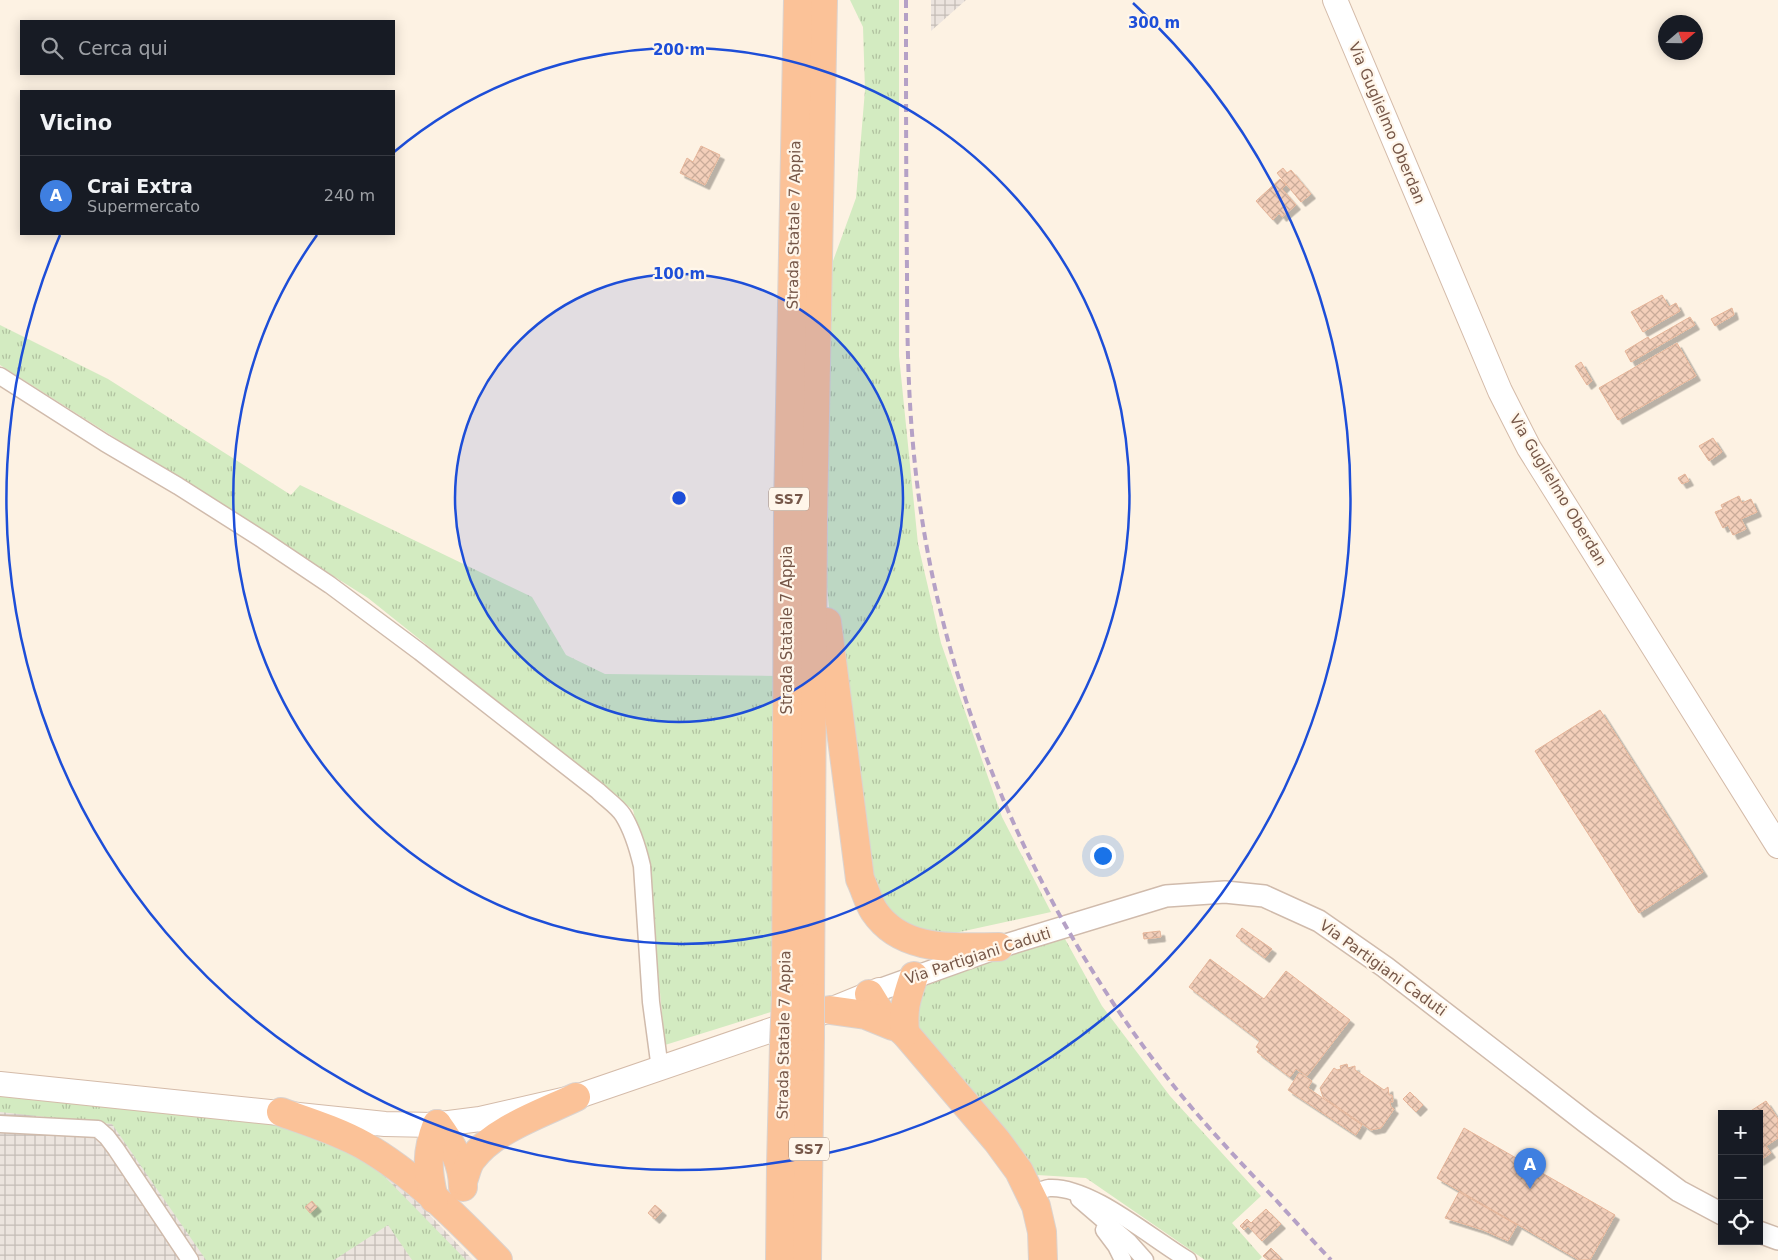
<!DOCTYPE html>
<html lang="it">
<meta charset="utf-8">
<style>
body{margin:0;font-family:"DejaVu Sans",sans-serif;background:#242831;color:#f1f3f6}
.controls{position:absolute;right:15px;bottom:15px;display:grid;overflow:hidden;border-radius:0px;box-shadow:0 2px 12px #0003}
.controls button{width:45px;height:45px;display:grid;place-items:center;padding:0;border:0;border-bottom:1px solid #363941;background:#171b24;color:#f1f3f6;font:25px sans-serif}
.compass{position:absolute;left:1658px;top:15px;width:45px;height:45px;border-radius:50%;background:#171b24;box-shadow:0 2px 12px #0003;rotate:70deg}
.you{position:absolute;left:1102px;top:855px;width:18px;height:18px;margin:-12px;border:4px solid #fff;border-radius:50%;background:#1a73e8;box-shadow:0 0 0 8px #1a73e833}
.badge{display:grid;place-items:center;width:32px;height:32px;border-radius:50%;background:#eb6644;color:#fff;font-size:16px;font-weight:700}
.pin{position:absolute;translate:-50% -41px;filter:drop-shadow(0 1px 2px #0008)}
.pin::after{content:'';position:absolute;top:26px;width:18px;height:15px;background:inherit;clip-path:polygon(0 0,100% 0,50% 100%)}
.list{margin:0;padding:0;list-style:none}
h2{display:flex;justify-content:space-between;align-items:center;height:65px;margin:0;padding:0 20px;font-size:21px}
h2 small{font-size:16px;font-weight:400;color:#9ea1a6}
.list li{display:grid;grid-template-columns:32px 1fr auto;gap:15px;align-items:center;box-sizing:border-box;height:80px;padding:0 20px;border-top:1px solid #363941}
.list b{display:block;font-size:19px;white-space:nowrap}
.list p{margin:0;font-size:16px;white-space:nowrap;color:#9ea1a6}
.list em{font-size:16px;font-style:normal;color:#9ea1a6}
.icon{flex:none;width:28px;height:28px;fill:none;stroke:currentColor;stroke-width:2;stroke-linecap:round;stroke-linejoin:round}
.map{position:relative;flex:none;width:1778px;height:1260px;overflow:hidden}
.search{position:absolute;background:#171b24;box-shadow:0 2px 12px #0003;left:20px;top:20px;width:375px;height:55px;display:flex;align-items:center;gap:12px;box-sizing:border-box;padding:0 18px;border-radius:0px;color:#9ea1a6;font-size:19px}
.panel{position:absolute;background:#171b24;box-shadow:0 2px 12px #0003;left:20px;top:90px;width:375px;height:145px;border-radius:0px}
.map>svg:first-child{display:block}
.industrial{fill:url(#industrial-grid)}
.grass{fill:url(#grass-tufts)}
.building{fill:url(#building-cross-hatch);stroke:#e6b599;filter:url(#shadow)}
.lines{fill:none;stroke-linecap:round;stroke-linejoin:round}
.minor-casing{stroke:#d0bbac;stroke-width:19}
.tertiary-casing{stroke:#d0bbac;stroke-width:24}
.secondary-casing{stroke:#d4bba9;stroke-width:26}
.trunk-casing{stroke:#dbd3cf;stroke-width:30}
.minor{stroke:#fff;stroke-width:16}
.tertiary{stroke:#fff;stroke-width:21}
.secondary{stroke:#fff;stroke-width:24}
.trunk{stroke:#fbc298;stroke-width:28}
.rail{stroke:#b5a1c6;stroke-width:4;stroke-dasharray:8 5;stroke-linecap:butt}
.trunk-bridge-casing{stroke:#dbd3cf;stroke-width:30;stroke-linecap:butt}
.trunk-bridge{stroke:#fbc298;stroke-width:28}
.ring{fill:none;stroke:#1d4ed8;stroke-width:2.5}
.labels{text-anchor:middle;stroke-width:4.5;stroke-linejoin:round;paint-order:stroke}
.shield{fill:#fff6ea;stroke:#9f8779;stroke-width:1}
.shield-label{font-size:14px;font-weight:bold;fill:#765748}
.street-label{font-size:15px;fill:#765748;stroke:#fff6ea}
.centre{fill:#1d4ed8;stroke:#fff6ea;stroke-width:2.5}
.ring-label{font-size:15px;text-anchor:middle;font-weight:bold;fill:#1d4ed8;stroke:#fff6ea;stroke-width:4.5;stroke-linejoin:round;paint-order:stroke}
</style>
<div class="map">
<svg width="1778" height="1260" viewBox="0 0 1778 1260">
<defs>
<pattern id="industrial-grid" width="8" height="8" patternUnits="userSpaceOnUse" patternTransform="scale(1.25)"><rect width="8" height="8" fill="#ece4de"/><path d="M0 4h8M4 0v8" fill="none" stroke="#c4bcb6"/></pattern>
<pattern id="grass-tufts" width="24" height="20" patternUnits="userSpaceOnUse" patternTransform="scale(1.25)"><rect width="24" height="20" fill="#d3ebc1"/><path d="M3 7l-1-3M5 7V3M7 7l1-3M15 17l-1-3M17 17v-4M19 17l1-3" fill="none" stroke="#b0c19f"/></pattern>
<pattern id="building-cross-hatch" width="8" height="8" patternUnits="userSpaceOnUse" patternTransform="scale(1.25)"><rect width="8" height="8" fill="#f3cfba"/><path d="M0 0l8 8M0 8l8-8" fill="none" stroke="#c9ab99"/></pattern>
<filter id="shadow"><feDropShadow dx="4.5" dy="4.5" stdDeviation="0" flood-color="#0004"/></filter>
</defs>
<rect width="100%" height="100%" fill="#fdf2e3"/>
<g class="industrial">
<polygon points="931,0 966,0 931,31"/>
<polygon points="0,1096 274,1126 391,1175 473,1260 0,1260"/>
</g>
<g class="grass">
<polygon points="850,0 899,0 899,356 918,544 941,643 1002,817 1051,912 932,938 900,925 874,898 831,627 821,528 823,395 833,261 856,198 865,90 863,27"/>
<polygon points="0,325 108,379 291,495 300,485 532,597 566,655 605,674 777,676 771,1012 665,1045 649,876 633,810 368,598 0,365"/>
<polygon points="1065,939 1102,1006 1170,1096 1261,1196 1232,1223 1262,1257 1259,1260 1205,1260 1086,1178 1037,1175 910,1023 923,979"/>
<polygon points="0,1096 258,1117 354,1151 386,1178 466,1260 412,1260 388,1225 334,1260 206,1260 112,1124 0,1112"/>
</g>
<g class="building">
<polygon points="701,146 720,155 705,185 680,173 687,158 693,162"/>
<polygon points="1283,168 1287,173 1291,170 1311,194 1301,202 1277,173"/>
<polygon points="1280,179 1286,185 1282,189 1296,205 1282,217 1279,213 1273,220 1256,201"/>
<polygon points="1662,295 1669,307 1676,303 1680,311 1643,332 1631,312"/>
<polygon points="1732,308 1734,315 1715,326 1711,319"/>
<polygon points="1690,317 1695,325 1631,362 1625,351 1648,337 1650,340"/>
<polygon points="1677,343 1696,376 1618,420 1599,388"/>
<polygon points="1581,362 1592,381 1587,385 1575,366"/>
<polygon points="1713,438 1722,452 1709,461 1699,446"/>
<polygon points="1685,474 1689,481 1682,484 1678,478"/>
<polygon points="1739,496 1742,503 1751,499 1757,512 1741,519 1746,529 1733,535 1728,525 1723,528 1715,512 1723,509 1721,505"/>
<polygon points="1600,710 1703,872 1639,913 1535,751"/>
<polygon points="1242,928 1272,949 1265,958 1236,936"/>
<polygon points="1160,931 1161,937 1144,939 1143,933"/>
<polygon points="1210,959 1264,999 1286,971 1350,1020 1307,1076 1296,1069 1290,1077 1257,1052 1259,1049 1256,1047 1260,1041 1189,987"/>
<polygon points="1347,1064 1348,1068 1355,1066 1355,1070 1384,1090 1388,1087 1389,1095 1392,1095 1393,1102 1390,1102 1391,1107 1394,1109 1381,1128 1371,1130 1323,1097 1320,1088 1334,1068 1337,1070 1341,1069 1340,1066"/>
<polygon points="1299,1073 1312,1081 1308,1088 1362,1125 1356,1135 1288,1090"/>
<polygon points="1410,1092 1423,1105 1416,1112 1403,1099"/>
<polygon points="1766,1101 1778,1119 1778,1138 1766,1146 1771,1153 1759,1161 1759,1114 1746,1114"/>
<polygon points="1464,1128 1615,1215 1590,1260 1579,1260 1437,1178"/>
<polygon points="1459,1192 1517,1225 1508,1241 1483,1230 1445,1218"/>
<polygon points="312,1201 317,1207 310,1213 305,1207"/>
<polygon points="655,1205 662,1211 655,1219 648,1213"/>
<polygon points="1266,1209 1281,1224 1262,1241 1248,1226 1244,1230 1240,1226 1247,1219 1251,1223"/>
<polygon points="1271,1248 1281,1258 1279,1260 1268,1260 1263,1256"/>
</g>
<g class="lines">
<g class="minor-casing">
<g id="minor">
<path d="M0,376L105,443L178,486L263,540L330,585L420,652L598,791C606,799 617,806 623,815C633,831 638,849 642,866L651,1002L660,1069"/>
<polyline points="0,1124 98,1129 107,1137 116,1149 190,1260"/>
<path d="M1031,1194C1037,1192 1043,1189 1049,1188C1090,1185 1152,1239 1188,1260"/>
<polyline points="1079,1199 1129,1242 1145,1260"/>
<polyline points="1104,1230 1116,1246 1123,1260"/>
</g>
</g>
<g class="tertiary-casing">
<g id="tertiary">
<polyline points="879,990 999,947 1166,896 1225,892 1264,896 1319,921 1385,967 1587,1123 1679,1191 1722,1214"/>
<polyline points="1759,1232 1778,1239"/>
</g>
</g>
<g class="secondary-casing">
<g id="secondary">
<polyline points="1335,0 1500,391 1529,448 1778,846"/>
<polyline points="0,1084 385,1124 433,1125 480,1119 576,1097 830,1010 879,990"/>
</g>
</g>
<g class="trunk-casing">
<g id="trunk">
<path d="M827,622L860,879C865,889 868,902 874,911C902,953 955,947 999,947"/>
<polyline points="869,994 880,1012 905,1033 997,1141 1019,1171 1036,1206 1042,1232 1043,1260"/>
<polyline points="810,997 813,519 823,0"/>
<polyline points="786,999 788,508 798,0"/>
<polyline points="830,1010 866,1015 893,1026"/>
<path d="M905,1033C903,1007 906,1000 914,976"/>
<path d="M281,1112C309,1122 338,1131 363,1145C414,1174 458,1219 498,1260"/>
<path d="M437,1124C451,1143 463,1163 463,1187"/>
<path d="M463,1181C466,1174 467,1165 472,1159C494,1129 543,1113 576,1097"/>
<path d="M434,1199C427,1170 426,1152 437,1124"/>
<polyline points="780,1260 781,1166 784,1044"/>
<polyline points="807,1260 810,1037"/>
</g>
</g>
<use href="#minor" class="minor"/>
<use href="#tertiary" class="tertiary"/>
<use href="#secondary" class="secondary"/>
<use href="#trunk" class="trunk"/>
<path class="rail" d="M906,0C906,90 906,181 907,271C907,336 908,400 915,465C938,687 1034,911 1173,1085C1205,1125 1240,1162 1275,1199C1293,1219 1312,1240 1331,1260"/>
<g class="trunk-bridge-casing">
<g id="trunk-bridge">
<polyline points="810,1037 810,997"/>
<polyline points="784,1044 786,999"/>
</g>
</g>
<use href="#trunk-bridge" class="trunk-bridge"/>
</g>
<circle cx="679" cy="498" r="224" fill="#1d4ed8" fill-opacity=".12"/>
<g class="ring">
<circle cx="679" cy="498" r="224"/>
<path d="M394 152A448 448 0 1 1 317 235"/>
<path d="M1133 3A672 672 0 1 1 60 235"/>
</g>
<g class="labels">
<g class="shield">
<rect x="769" y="487.5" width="40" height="23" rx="4"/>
<rect x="789" y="1137.5" width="40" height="23" rx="4"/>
</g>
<g class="shield-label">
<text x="789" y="504">SS7</text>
<text x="809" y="1154">SS7</text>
</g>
<g class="street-label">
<text transform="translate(1387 123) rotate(67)" y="5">Via Guglielmo Oberdan</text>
<text transform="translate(794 225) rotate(-89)" y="5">Strada Statale 7 Appia</text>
<text transform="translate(1558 490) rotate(59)" y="5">Via Guglielmo Oberdan</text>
<text transform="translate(787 630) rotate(-90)" y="5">Strada Statale 7 Appia</text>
<text transform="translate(978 956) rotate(-18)" y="5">Via Partigiani Caduti</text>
<text transform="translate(1383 968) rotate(36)" y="5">Via Partigiani Caduti</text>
<text transform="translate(784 1035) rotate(-89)" y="5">Strada Statale 7 Appia</text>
</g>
</g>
<circle cx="679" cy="498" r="8" class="centre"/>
<g class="ring-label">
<text x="1154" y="28">300 m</text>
<text x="679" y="55">200 m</text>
<text x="679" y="279">100 m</text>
</g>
</svg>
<div class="controls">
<button>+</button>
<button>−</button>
<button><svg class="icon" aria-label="locate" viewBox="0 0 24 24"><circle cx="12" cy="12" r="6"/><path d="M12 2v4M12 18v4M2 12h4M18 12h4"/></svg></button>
</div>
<svg class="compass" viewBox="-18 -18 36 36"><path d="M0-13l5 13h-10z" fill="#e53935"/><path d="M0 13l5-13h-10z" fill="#9ea1a6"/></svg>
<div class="you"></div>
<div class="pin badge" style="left:1530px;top:1189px;background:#3f7fe0">A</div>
<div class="search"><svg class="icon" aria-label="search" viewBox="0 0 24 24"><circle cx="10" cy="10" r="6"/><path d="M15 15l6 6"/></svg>Cerca qui</div>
<section class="panel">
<h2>Vicino<small></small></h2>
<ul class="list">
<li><span class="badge" style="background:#3f7fe0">A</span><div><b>Crai Extra</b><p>Supermercato</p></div><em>240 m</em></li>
</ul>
</section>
</div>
